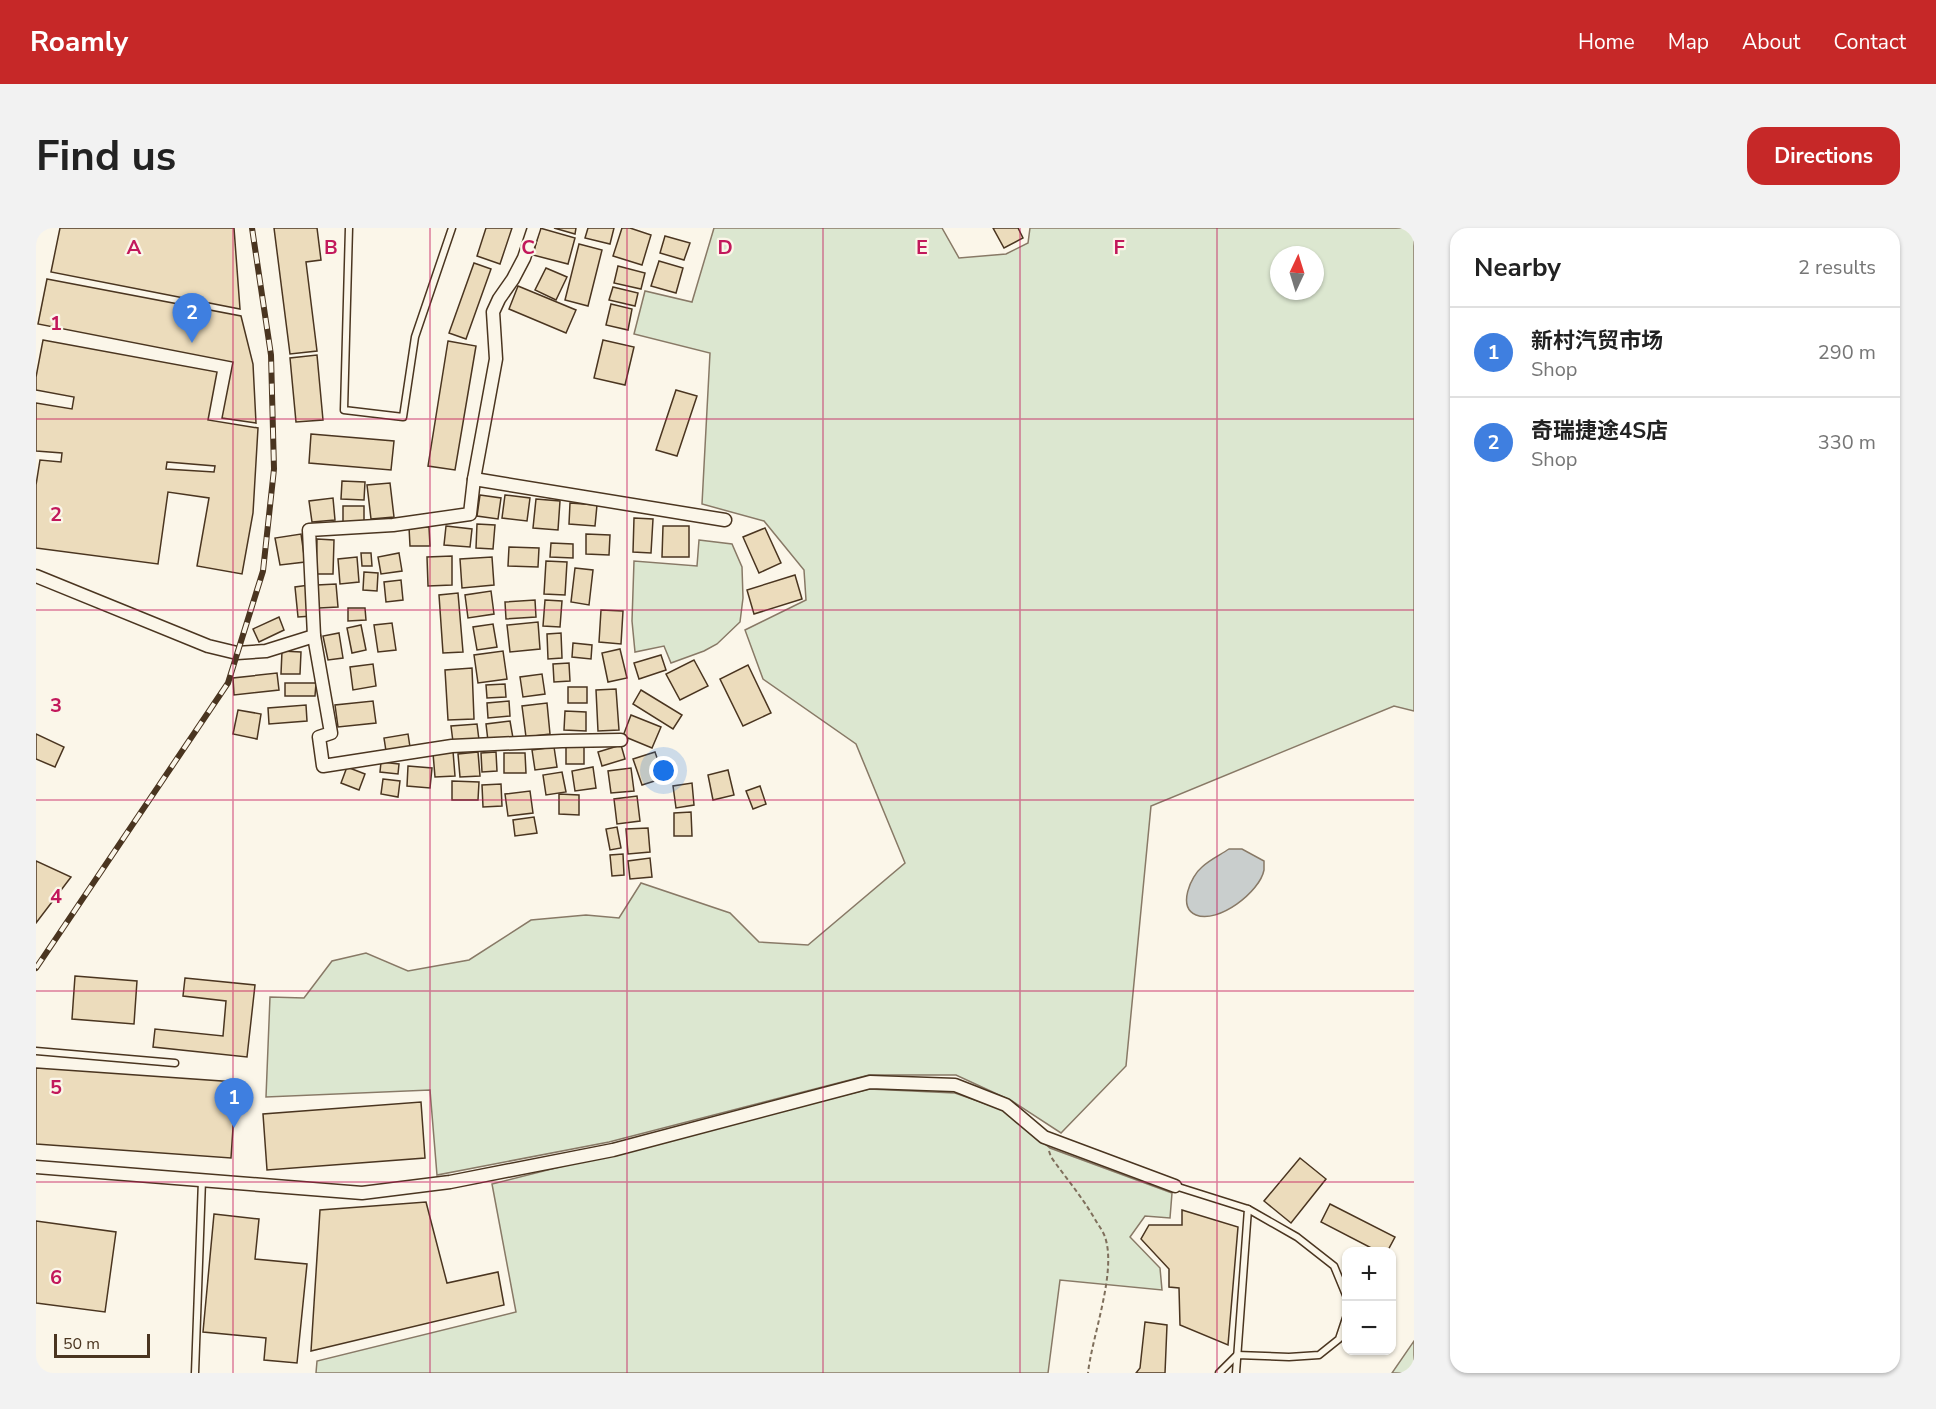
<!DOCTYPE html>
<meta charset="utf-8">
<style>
body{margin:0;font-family:"Nunito Sans","Noto Sans SC",sans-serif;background:#f2f2f2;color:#222}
.controls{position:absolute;right:18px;bottom:18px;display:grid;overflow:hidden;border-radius:12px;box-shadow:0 2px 4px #0004}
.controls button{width:54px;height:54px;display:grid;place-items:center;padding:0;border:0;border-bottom:2px solid #e0e0e0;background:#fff;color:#222;font:30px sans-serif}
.compass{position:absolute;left:1234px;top:18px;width:54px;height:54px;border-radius:50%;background:#fff;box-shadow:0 2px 4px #0004;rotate:4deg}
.scale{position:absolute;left:18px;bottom:15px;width:96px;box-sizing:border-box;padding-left:6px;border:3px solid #4a3520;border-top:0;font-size:16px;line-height:21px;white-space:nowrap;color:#4a3520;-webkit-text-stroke:4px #fbf6e9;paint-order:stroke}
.you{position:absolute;left:628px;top:543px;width:21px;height:21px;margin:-15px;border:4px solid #fff;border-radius:50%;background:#1a73e8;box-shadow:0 0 0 9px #1a73e833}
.badge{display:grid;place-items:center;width:39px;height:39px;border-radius:50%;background:#c62828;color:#fff;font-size:20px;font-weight:700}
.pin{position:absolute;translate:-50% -50px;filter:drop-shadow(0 2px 3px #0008)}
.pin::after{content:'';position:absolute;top:32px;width:21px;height:18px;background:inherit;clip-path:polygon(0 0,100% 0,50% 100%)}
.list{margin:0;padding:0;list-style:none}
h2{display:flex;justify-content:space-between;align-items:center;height:78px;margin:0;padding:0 24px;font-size:26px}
h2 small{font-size:20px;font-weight:400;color:#767676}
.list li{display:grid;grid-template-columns:39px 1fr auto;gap:18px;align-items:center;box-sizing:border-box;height:90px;padding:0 24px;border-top:2px solid #e0e0e0}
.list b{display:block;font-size:22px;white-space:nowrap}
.list p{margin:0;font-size:20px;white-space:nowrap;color:#767676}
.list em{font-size:20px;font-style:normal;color:#767676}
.map{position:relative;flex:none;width:1378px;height:1145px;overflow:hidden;border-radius:18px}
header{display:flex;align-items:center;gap:36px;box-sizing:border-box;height:84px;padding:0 30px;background:#c62828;color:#fff}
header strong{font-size:28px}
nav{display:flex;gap:33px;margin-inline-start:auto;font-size:21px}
.intro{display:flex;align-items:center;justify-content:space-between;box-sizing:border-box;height:144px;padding:0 36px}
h1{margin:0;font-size:42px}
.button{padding:15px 27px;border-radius:18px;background:#c62828;color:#fff;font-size:21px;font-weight:700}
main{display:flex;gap:36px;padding:0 36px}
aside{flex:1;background:#fff;border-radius:18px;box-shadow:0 2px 4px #0004}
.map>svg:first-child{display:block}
.green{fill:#dce7d0;stroke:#887966;stroke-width:1.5;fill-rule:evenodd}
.water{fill:#c9cecd;stroke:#887966;stroke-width:1.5}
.building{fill:#ecdcbc;stroke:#4a3520;stroke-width:1.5;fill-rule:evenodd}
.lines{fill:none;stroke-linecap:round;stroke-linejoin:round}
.service-casing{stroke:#4a3520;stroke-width:9}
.minor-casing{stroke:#4a3520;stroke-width:15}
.path{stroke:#7f6f5c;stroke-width:2;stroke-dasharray:4.5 3;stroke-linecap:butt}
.service{stroke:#fbf6e9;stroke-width:6}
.minor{stroke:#fbf6e9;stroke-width:12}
.rail-casing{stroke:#4a3520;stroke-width:6}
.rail{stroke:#fbf6e9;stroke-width:4;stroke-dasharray:11;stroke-linecap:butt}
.grid{fill:none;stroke:#c2185b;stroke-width:1.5;stroke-opacity:0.55}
.grid-label{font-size:20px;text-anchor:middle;font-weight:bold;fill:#c2185b;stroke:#fbf6e9;stroke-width:4.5;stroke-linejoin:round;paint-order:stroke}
</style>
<header>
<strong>Roamly</strong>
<nav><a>Home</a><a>Map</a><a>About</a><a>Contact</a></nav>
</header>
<div class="intro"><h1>Find us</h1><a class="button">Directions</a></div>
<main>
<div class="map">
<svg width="1378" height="1145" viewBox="0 0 1378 1145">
<rect width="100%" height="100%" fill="#fbf6e9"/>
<g class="green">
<path d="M678,0H906L923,30L970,26L992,15L994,0H1378V483L1358,478L1115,578L1090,838L1025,905L976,873L920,847H833L573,914L401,947L394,862L230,869L234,769L268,770L296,733L330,725L372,743L433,732L495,692L550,687L583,690L605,655L694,685L723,714L772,717L869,635L820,516L727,451L709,402L770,372L768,342L728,293L666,276L674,125L598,106L609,63L656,74ZM1243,27H1279V63H1243Z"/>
<polygon points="663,312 696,316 706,339 707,370 704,394 681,416 668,423 635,435 628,418 599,424 596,393 598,333 661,338"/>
<polygon points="833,861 919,865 970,883 1014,920 1136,965 1134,990 1109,988 1094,1009 1124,1040 1126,1062 1024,1052 1012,1145 280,1145 281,1133 480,1084 456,956"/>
<polygon points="1378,1113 1378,1145 1356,1145"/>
</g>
<path class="water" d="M1193,621H1206L1228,633C1228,636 1228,639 1228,642C1224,664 1182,696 1160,687C1141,679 1155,648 1166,639C1173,632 1184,627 1193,621Z"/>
<g class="building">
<polygon points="24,0 198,0 204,81 15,44"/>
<polygon points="238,0 281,0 285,32 270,34 281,123 254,126"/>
<polygon points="450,0 476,0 464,36 441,28"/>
<polygon points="504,0 539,10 532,36 497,27"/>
<polygon points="518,0 540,0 539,6"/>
<polygon points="552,0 578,0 574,16 549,10"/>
<polygon points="586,0 594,0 615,7 606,37 577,28"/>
<polygon points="957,0 982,0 987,10 968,20"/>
<polygon points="629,8 654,15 648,32 624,25"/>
<polygon points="543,16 566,22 552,78 529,72"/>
<polygon points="623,33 647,40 640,65 615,58"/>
<polygon points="438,35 455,41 430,111 413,105"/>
<polygon points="582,38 609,45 605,61 578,55"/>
<polygon points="510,40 531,49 520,72 499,62"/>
<polygon points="11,51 205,88 217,136 220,195 186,190 197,134 2,96"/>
<polygon points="482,58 540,82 530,105 473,81"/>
<polygon points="577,59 602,65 599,78 573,72"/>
<polygon points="575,76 596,81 592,102 570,97"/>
<path d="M7,112L181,144L172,192L222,200L217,285L206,346L161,338L173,270L132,264L122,336L0,320V257L4,232L25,234L26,225L0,223V175L36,181L38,169L0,162V149ZM131,234L179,238L178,244L130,241Z"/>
<polygon points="567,112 598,119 589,157 558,150"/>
<polygon points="412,113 440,118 419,242 392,238"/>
<polygon points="281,127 287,192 260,194 254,130"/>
<polygon points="640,162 661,168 641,228 620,222"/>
<polygon points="275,206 358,213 355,242 273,235"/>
<polygon points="306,253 329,254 328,272 305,271"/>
<polygon points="354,255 358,289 335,291 331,257"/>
<polygon points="444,267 465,270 462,291 441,288"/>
<polygon points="469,267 494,270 491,293 466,290"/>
<polygon points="297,270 299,292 276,294 273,273"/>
<polygon points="500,271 524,273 522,302 497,300"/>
<polygon points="534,275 561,277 559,298 533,296"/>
<polygon points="307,278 328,278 328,295 307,294"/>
<polygon points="598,290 617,291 615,325 597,324"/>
<polygon points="441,296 459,297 457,321 440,320"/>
<polygon points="410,298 436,301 434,319 408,317"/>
<polygon points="627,298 653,298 653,329 626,329"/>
<polygon points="373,299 393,299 394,318 374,318"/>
<polygon points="729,300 745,335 723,345 707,309"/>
<polygon points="265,306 269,334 244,337 239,310"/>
<polygon points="550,306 574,307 573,327 550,326"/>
<polygon points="281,311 298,312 297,346 280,346"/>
<polygon points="515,315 537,316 537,330 514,329"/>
<polygon points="473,319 503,320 502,339 472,338"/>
<polygon points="325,325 335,325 336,338 326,338"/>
<polygon points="363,325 366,343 345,346 342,329"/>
<polygon points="416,328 416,357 392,358 391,329"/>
<polygon points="321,329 323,354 304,356 302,331"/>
<polygon points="456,329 458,357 426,360 424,331"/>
<polygon points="510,333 531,334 529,367 508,366"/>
<polygon points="539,340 557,342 553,377 535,374"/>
<polygon points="328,344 342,345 341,363 327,362"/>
<polygon points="759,347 766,371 718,386 711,362"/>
<polygon points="365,352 367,372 350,374 348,354"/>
<polygon points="300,356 302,379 283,380 281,357"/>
<polygon points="273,357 276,388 262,389 259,359"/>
<polygon points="455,363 458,386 432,390 429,367"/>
<polygon points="422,365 427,424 407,425 403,367"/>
<polygon points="499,372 500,389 470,391 469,374"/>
<polygon points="509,372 526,373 524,399 507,398"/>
<polygon points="312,380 329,380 330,392 312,393"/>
<polygon points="565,382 587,383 585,416 563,414"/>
<polygon points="243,389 248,402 223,414 217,401"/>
<polygon points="502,394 504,421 474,424 471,397"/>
<polygon points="356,395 360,422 342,424 338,397"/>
<polygon points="457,396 461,419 441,422 437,399"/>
<polygon points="325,397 330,422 316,425 311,400"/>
<polygon points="303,405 307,430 292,432 287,408"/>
<polygon points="525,405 526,430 512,431 511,406"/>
<polygon points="537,415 556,417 555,431 536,429"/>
<polygon points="584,421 591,450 572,454 566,425"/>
<polygon points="246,423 265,424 264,446 245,446"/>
<polygon points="467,423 471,451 442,455 438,427"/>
<polygon points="625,427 630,442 603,451 598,435"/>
<polygon points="658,432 672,458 644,472 630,446"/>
<polygon points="533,435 534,453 518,454 517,436"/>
<polygon points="337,436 340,458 317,462 314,439"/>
<polygon points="712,437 735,485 707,498 684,451"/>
<polygon points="436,440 438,491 412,492 409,442"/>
<polygon points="241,445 243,462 198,467 197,450"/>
<polygon points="506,446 509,466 487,469 484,449"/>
<polygon points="249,455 280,455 279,468 249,468"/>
<polygon points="469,456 470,469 451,470 450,457"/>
<rect x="532" y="459" width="19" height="16"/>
<polygon points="580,461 583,502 562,503 560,462"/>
<polygon points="605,462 646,487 637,501 597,476"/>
<polygon points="337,473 340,495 302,499 299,477"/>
<polygon points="473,473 474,488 452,490 451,475"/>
<polygon points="511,475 514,506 490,509 486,478"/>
<polygon points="270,477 271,493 233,496 232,480"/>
<polygon points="202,482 225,486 221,511 197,506"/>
<polygon points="529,483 550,484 550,503 528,502"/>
<polygon points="595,487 625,499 616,520 587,508"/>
<polygon points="474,493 477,510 452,513 450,496"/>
<polygon points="441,496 443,512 417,514 415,498"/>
<polygon points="0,506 28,519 19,539 0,531"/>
<polygon points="372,506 374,519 350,523 348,510"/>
<polygon points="585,517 589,531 566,538 562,524"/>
<polygon points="518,519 521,539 499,542 496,522"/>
<rect x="530" y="519" width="18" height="17"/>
<polygon points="417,523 419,548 399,549 397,525"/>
<polygon points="442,524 444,548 424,549 422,526"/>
<polygon points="460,524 461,543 446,544 445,525"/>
<polygon points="619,524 628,550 606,557 597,531"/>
<polygon points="468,525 489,525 490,545 468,545"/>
<polygon points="345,534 363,536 362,546 344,544"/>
<polygon points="372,538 396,540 394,560 371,558"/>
<polygon points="311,539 329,546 323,562 305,555"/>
<polygon points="557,539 560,560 539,563 536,543"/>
<polygon points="595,540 598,563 575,565 572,543"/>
<polygon points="692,542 698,567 677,572 672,547"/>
<polygon points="526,544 530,564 510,567 507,547"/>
<polygon points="347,551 364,553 362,569 345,566"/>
<polygon points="416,553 443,554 442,572 416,572"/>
<polygon points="656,555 658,577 640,580 637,558"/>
<polygon points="465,556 466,578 447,579 446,557"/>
<polygon points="724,558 730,576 717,581 710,563"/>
<polygon points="494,563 497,585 472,588 469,566"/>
<polygon points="523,566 543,567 543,587 523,586"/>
<polygon points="601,568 604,593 581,596 578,571"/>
<polygon points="655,584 656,608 638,608 638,585"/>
<polygon points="498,589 501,605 479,608 477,592"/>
<polygon points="581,599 585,620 574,622 570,601"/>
<polygon points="612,600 614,624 592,626 590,601"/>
<polygon points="587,626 588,647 576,648 574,627"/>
<polygon points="614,630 616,649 594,651 592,633"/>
<polygon points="0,633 35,649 0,695"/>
<polygon points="39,748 101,753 98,796 36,791"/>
<polygon points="149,750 219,757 211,829 117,819 119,801 187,808 190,773 147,768"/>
<polygon points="0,840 200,854 195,930 0,916"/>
<polygon points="385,874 389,930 231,942 227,886"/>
<polygon points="1264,930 1290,951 1255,995 1228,973"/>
<polygon points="390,974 411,1055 462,1044 468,1077 275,1123 284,982"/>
<polygon points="1294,976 1359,1009 1351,1024 1343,1024 1285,994"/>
<polygon points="1146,982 1202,999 1192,1117 1144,1097 1143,1060 1133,1059 1133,1041 1105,1011 1113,997 1146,997"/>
<polygon points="178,986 223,991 219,1031 271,1036 261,1135 228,1132 230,1110 167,1104"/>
<polygon points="0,993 80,1004 69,1084 0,1075"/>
<polygon points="1109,1094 1131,1097 1129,1145 1100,1145 1104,1140"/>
</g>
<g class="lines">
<g class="service-casing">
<g id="service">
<polyline points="313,0 308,182 367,189 379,109 416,0"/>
<polyline points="0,823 139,835"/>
<polyline points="1139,958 1212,981 1200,1145"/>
<polyline points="1212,981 1261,1009 1298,1038 1310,1067"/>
<polyline points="159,1145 166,952"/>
<polyline points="1183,1145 1201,1127 1253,1129 1283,1127 1303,1111 1310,1090"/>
</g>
</g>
<g class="minor-casing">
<g id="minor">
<polyline points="498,0 488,30 477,51 463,71 457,84 460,131 438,251 689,292"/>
<polyline points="438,251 434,286 357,297 273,302 278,408 295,505 283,509 287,538 416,518 526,513 585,512"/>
<polyline points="0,348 172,418 201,425 230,423 278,408"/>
<polyline points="0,939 326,965 414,954 577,922 834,854 919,857 970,877 1008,909 1139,958"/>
</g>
</g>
<path class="path" d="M1013,923L1015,929C1030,950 1047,970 1060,993C1063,998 1067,1003 1069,1009C1081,1044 1056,1108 1052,1145"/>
<use href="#service" class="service"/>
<use href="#minor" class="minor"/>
<g class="rail-casing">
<polyline id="rail" points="0,740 192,455 227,343 238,241 235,127 216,0"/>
</g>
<use href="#rail" class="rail"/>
</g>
<path class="grid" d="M197,0V1145M394,0V1145M591,0V1145M787,0V1145M984,0V1145M1181,0V1145M0,191H1378M0,382H1378M0,572H1378M0,763H1378M0,954H1378"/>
<g class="grid-label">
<text x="98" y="26">A</text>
<text x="295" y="26">B</text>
<text x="492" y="26">C</text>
<text x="689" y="26">D</text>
<text x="886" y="26">E</text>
<text x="1083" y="26">F</text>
<text x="20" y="102">1</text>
<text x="20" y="293">2</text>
<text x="20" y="484">3</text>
<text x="20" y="675">4</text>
<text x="20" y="866">5</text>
<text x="20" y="1056">6</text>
</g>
</svg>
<div class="controls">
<button>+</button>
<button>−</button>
</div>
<svg class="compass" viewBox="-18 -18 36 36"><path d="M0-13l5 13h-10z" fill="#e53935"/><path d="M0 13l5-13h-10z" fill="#767676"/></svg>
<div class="scale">50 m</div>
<div class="you"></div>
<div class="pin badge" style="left:198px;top:900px;background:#3f7fe0">1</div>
<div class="pin badge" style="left:156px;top:115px;background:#3f7fe0">2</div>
</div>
<aside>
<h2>Nearby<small>2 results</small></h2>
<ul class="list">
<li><span class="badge" style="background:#3f7fe0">1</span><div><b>新村汽贸市场</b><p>Shop</p></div><em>290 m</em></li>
<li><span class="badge" style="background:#3f7fe0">2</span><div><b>奇瑞捷途4S店</b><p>Shop</p></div><em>330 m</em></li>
</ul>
</aside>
</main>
